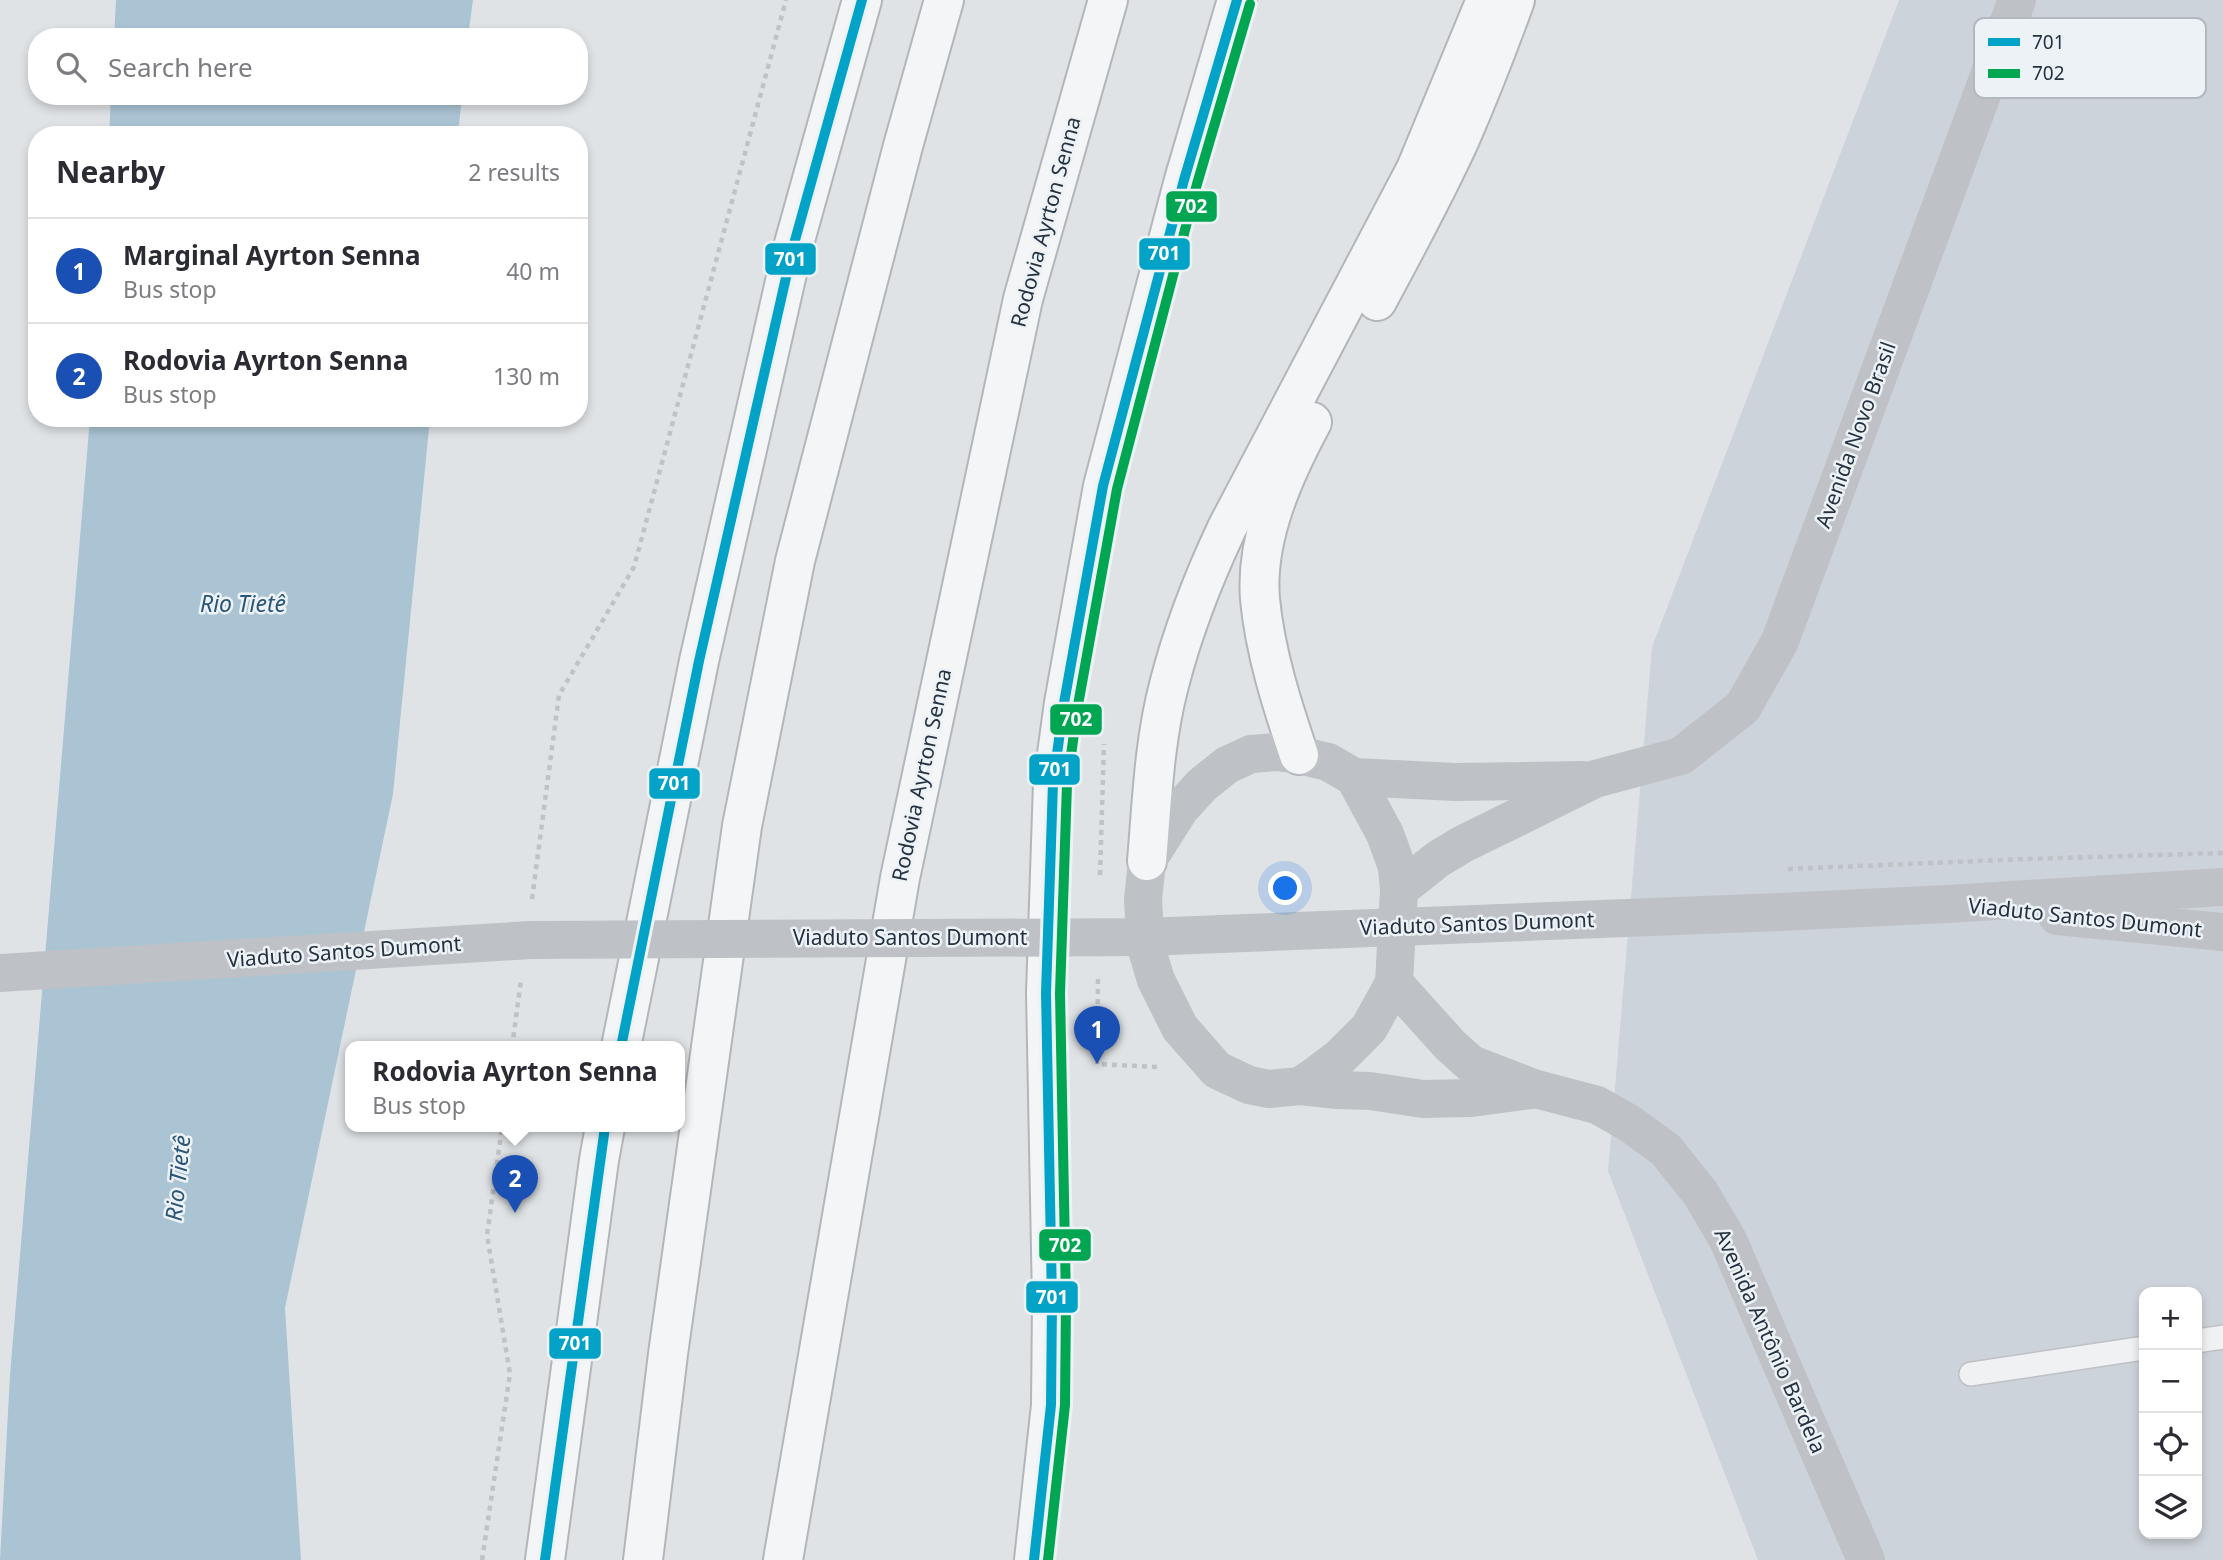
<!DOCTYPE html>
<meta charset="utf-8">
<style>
body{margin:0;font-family:"Noto Sans",sans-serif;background:#f2f2f3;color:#2b2b33}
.controls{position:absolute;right:21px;bottom:21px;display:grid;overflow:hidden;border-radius:14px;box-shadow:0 4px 10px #0003}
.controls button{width:63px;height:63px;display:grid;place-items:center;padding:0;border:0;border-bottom:2px solid #e1e1e2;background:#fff;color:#2b2b33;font:35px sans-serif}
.you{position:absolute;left:1286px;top:889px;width:24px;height:24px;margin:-18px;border:5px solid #fff;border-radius:50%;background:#1a73e8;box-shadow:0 0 0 10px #1a73e833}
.badge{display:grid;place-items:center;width:46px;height:46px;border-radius:50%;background:#7c3aed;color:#fff;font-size:23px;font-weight:700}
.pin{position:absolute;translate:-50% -58px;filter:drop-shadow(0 2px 4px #0008)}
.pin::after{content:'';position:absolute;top:37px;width:24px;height:21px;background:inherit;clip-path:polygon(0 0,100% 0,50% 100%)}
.popup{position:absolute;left:345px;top:1041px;width:340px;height:91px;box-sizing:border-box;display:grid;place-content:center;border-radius:14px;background:#fff;filter:drop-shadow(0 2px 5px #0005);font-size:23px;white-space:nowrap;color:#7c7c81}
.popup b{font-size:26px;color:#2b2b33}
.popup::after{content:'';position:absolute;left:50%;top:100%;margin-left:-14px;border:14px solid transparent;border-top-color:#fff}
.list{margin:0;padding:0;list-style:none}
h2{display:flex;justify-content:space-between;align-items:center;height:91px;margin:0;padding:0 28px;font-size:30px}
h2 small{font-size:23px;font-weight:400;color:#7c7c81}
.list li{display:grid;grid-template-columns:46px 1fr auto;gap:21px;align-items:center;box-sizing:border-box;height:105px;padding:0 28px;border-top:2px solid #e1e1e2}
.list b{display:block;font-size:26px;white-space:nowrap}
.list p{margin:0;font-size:23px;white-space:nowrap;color:#7c7c81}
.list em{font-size:23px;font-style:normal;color:#7c7c81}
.icon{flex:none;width:38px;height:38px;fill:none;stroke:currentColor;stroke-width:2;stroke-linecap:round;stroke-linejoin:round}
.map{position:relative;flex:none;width:2223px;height:1560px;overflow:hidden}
.search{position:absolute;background:#fff;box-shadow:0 4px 10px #0003;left:28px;top:28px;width:560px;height:77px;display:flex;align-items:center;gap:18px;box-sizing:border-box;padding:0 24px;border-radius:28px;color:#7c7c81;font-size:26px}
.panel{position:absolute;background:#fff;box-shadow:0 4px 10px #0003;left:28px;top:126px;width:560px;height:301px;border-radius:28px}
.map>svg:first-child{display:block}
.built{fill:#cdd3da;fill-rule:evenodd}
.water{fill:#abc4d4}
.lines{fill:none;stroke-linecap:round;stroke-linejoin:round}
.lane-casing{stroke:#bec1c4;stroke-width:26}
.highway-casing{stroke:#b2b6bb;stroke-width:42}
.path{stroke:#bfc2c6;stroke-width:4.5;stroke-dasharray:5 5;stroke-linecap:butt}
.lane{stroke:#eff1f3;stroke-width:23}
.secondary{stroke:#bec2c6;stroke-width:38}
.highway{stroke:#f4f5f6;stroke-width:38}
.path-bridge{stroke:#bfc2c6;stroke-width:4.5;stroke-dasharray:5 5;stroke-linecap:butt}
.secondary-bridge{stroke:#bec2c6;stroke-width:38}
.bus-1-casing{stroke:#edf2f6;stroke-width:16}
.bus-2-casing{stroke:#edf2f6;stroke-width:16}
.bus-1{stroke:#02a3c7;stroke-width:10}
.bus-2{stroke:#00a651;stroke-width:10}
.labels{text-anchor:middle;stroke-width:5;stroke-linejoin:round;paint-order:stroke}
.street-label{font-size:21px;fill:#253241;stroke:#edf2f6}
.water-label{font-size:23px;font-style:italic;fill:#2b5678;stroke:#edf2f6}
.key{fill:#edf2f6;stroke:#b1b8c0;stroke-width:2}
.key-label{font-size:19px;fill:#253241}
.line-badge{stroke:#edf2f6;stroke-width:2.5}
.badge-label{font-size:19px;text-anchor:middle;font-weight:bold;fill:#fff}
</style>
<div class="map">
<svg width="2223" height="1560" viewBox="0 0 2223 1560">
<rect width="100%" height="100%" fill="#e0e3e6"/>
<path class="built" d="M1899,0H2223V1560H1758L1608,1171L1652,647ZM2144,1292H2197V1534H2144Z"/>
<g class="water">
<polygon points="116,0 473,0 468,37 114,37"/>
<polygon points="111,96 462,96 458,135 109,135"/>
<polygon points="90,418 430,418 393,794 285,1308 301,1560 0,1560 10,1375"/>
</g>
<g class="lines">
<g class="lane-casing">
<g id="lane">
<polyline points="2197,1341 2223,1337"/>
<polyline points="1971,1374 2144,1348"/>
</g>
</g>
<g class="highway-casing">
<g id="highway">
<path d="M1377,301C1406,247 1435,194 1460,139C1480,93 1498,47 1515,0"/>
<path d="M1299,755C1282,705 1265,652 1260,599C1255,538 1284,474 1312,422"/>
<path d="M1147,861C1152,802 1154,742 1169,685C1183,630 1203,579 1227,528L1416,169L1486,0"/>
<polyline points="621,1047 699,661 792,251 862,0"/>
<polyline points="545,1560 599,1160 605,1127"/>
<polyline points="643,1560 668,1354 742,826 795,561 903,146 944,0"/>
<polyline points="783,1560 900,878 1023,299 1108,0"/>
<polyline points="1034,1560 1051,1405 1052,1301 1046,993 1053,783 1064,703 1103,486 1184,180 1237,0"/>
</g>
</g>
<g class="path">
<polyline points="1100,875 1104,744"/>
<polyline points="532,899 559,695 634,567 786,0"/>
<polyline points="1098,979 1097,1064 1157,1067"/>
<polyline points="512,1047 521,980"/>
<polyline points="482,1560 510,1374 487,1235 502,1127"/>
</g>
<use href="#lane" class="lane"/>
<g class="secondary">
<polygon points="1276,752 1299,755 1328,762 1354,777 1385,834 1397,867 1399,890 1394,983 1369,1028 1339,1058 1315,1076 1300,1086 1269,1089 1249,1085 1217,1070 1180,1028 1156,980 1146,947 1143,900 1147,861 1180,809 1202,785 1227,765 1251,754"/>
<polyline points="1354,777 1455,782 1582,780"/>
<polyline points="1399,890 1438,859 1463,844 1595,779 1681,756 1743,707 1780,641 2017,0"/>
<polyline points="1779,912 1947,904 2223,887"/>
<polyline points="2057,916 2223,932"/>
<polyline points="1394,983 1450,1045 1471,1064 1536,1089 1597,1105 1629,1123 1666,1150 1701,1194 1728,1240 1866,1560"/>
<polyline points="1300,1086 1337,1090 1370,1091 1423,1099 1471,1098 1531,1090"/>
</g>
<use href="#highway" class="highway"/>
<polyline class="path-bridge" points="1788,869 2026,859 2223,853"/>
<polyline class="secondary-bridge" points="0,973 530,940 1144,937 1779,912"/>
<g class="bus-1-casing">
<g id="bus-1">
<polyline points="621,1047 699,661 792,251 862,0"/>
<polyline points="545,1560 605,1127"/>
<polyline points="1034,1560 1051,1405 1052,1301 1046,993 1053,783 1064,703 1103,486 1184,180 1237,0"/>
</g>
</g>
<g class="bus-2-casing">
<polyline id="bus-2" points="1048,1560 1065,1405 1066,1301 1060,993 1067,784 1078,705 1117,489 1197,184 1250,4"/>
</g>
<use href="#bus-1" class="bus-1"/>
<use href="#bus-2" class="bus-2"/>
</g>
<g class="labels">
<g class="street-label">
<text transform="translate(1046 222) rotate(-75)" y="7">Rodovia Ayrton Senna</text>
<text transform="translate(1856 435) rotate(-70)" y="7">Avenida Novo Brasil</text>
<text transform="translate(922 775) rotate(-78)" y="7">Rodovia Ayrton Senna</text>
<text transform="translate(2085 918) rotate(6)" y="7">Viaduto Santos Dumont</text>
<text transform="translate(1477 924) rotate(-2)" y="7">Viaduto Santos Dumont</text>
<text x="910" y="945">Viaduto Santos Dumont</text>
<text transform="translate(344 952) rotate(-4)" y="7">Viaduto Santos Dumont</text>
<text transform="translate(1770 1341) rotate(66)" y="7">Avenida Antônio Bardela</text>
</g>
<g class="water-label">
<text x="243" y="612">Rio Tietê</text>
<text transform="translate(178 1178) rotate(-84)" y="8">Rio Tietê</text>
</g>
</g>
<rect x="1974" y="18" width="232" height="80" rx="10" class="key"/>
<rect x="1988" y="38" width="32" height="8" fill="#02a3c7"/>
<rect x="1988" y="69" width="32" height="9" fill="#00a651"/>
<g class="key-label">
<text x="2032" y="49">701</text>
<text x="2032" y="80">702</text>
</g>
<g class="line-badge">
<rect x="1165" y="190" width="53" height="33" rx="7" fill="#00a651"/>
<rect x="1138" y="237" width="53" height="34" rx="7" fill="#02a3c7"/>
<rect x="764" y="242" width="53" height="34" rx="7" fill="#02a3c7"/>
<rect x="1049" y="703" width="54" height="33" rx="7" fill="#00a651"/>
<rect x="1028" y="753" width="53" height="33" rx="7" fill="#02a3c7"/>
<rect x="648" y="767" width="53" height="33" rx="7" fill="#02a3c7"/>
<rect x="1038" y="1228" width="54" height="34" rx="7" fill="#00a651"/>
<rect x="1025" y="1280" width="54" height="34" rx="7" fill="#02a3c7"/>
<rect x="548" y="1327" width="54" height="33" rx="7" fill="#02a3c7"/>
</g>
<g class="badge-label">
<text x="1191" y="213">702</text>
<text x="1164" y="260">701</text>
<text x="790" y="266">701</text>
<text x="1076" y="726">702</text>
<text x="1055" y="776">701</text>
<text x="674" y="790">701</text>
<text x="1065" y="1252">702</text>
<text x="1052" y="1304">701</text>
<text x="575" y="1350">701</text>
</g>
</svg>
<div class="controls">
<button>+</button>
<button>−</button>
<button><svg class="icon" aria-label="locate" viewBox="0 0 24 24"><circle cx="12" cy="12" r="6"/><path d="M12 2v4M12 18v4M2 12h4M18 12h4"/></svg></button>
<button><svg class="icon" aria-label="layers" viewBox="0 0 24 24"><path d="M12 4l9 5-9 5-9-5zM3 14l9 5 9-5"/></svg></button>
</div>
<div class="you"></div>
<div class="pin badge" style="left:1097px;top:1064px;background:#1a4fb4">1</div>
<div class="pin badge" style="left:515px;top:1213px;background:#1a4fb4">2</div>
<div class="popup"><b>Rodovia Ayrton Senna</b>Bus stop</div>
<div class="search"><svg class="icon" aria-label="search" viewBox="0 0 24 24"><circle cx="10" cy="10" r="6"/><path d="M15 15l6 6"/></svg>Search here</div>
<section class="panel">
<h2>Nearby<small>2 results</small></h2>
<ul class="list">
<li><span class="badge" style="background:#1a4fb4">1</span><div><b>Marginal Ayrton Senna</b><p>Bus stop</p></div><em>40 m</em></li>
<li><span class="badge" style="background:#1a4fb4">2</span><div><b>Rodovia Ayrton Senna</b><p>Bus stop</p></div><em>130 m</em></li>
</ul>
</section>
</div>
